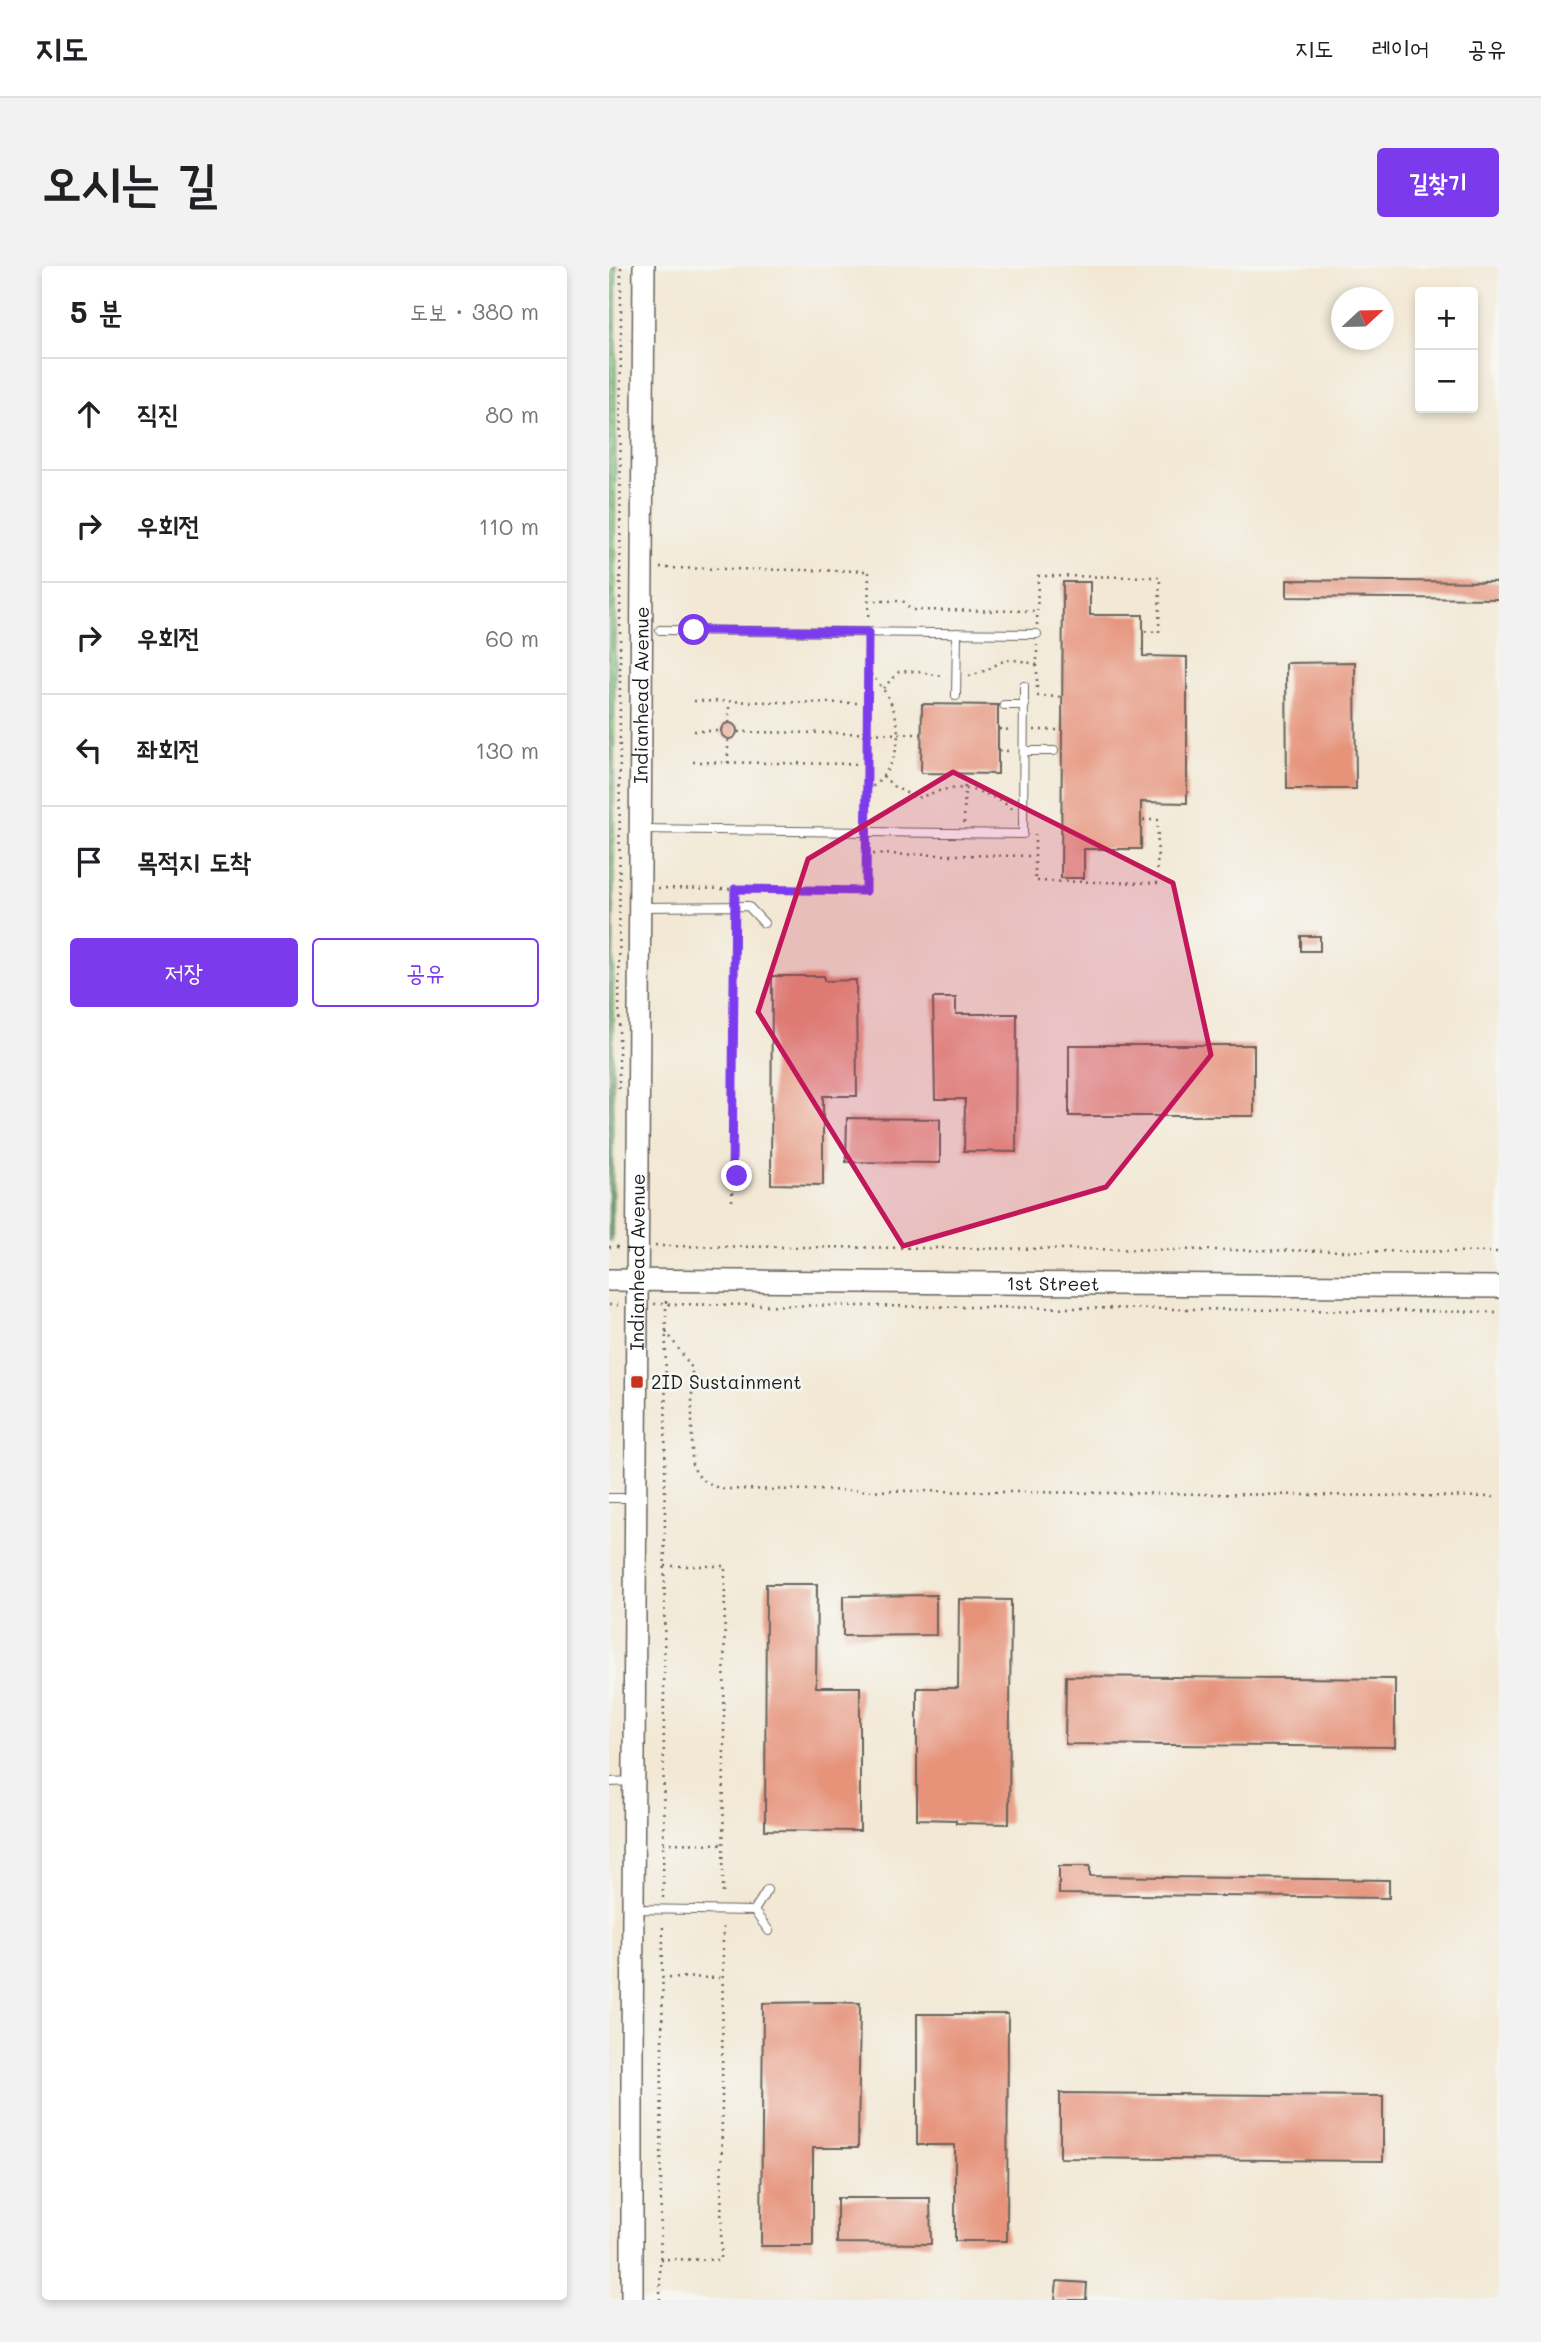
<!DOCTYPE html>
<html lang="ko">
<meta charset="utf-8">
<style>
body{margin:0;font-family:Mali,"Poor Story",sans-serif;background:#f2f2f2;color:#202124}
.controls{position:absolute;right:21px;top:21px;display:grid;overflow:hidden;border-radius:7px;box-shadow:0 4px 10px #0003}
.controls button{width:63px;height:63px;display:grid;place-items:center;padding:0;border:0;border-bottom:2px solid #e0e0e0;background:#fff;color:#202124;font:35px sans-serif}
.compass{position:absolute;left:722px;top:21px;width:63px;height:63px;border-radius:50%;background:#fff;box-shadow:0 4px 10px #0003;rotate:68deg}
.stop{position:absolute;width:21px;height:21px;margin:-16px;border:5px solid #7c3aed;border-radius:50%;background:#fff}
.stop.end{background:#7c3aed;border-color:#fff;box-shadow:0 2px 7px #0008}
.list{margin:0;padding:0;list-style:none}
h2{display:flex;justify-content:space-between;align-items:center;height:91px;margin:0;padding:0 28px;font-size:30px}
h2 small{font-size:23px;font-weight:400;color:#757577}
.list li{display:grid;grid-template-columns:46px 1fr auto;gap:21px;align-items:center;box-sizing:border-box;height:112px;padding:0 28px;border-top:2px solid #e0e0e0}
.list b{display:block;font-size:26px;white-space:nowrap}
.list em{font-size:23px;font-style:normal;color:#757577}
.actions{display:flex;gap:14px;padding:21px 28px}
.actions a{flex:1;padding:16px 0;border:2px solid #7c3aed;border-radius:7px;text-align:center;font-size:24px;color:#7c3aed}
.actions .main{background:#7c3aed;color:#fff}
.icon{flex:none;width:38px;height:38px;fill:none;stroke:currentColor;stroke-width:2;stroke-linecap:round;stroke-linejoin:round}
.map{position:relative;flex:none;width:890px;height:2034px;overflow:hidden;border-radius:7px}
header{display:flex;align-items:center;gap:42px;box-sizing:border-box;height:98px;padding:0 35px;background:#fff;border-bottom:2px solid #e0e0e0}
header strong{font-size:33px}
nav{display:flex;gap:38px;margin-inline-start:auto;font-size:24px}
.intro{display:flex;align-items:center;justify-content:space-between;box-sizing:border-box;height:168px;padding:0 42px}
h1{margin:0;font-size:49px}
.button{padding:18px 32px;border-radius:7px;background:#7c3aed;color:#fff;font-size:24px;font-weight:700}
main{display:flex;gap:42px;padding:0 42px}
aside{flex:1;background:#fff;border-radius:7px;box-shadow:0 4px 10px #0003}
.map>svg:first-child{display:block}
.grass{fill:url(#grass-dots);stroke:#527452;stroke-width:2}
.building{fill:#e6937a}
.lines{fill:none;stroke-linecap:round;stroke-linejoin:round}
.lane-casing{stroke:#67635c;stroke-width:10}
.secondary-casing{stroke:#67635c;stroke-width:24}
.path{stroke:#67635c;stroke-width:2.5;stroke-dasharray:2 5;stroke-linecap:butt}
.lane{stroke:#fff;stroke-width:8}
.secondary{stroke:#fff;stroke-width:21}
.route{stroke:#7c3aed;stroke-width:9}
.marked{fill:#c2185b;fill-opacity:0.2;stroke:#c2185b;stroke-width:5;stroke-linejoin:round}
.poi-dot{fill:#c8321e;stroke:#f6f6f2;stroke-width:2.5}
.labels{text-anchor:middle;stroke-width:5;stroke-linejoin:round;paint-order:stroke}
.street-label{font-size:19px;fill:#1c1c1c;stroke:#f6f6f2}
.poi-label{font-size:19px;fill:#1c1c1c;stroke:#f6f6f2;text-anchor:start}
</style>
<header>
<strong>지도</strong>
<nav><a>지도</a><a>레이어</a><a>공유</a></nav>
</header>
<div class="intro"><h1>오시는 길</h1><a class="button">길찾기</a></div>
<main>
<aside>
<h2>5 분<small>도보 · 380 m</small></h2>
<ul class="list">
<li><svg class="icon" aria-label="ahead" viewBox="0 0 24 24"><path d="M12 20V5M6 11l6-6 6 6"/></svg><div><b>직진</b></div><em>80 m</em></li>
<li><svg class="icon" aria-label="right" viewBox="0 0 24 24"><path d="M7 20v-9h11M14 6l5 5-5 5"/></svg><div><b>우회전</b></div><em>110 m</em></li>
<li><svg class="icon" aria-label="right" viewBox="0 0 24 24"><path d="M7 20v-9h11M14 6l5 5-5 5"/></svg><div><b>우회전</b></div><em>60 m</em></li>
<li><svg class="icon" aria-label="left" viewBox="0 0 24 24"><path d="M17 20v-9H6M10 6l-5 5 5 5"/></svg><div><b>좌회전</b></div><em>130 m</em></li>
<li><svg class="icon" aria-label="arrive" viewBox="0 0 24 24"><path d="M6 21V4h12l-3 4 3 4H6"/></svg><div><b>목적지 도착</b></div></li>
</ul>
<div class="actions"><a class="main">저장</a><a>공유</a></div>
</aside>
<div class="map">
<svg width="890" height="2034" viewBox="0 0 890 2034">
<defs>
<pattern id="grass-dots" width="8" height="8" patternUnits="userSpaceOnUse" patternTransform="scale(1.75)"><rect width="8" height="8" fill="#87cd87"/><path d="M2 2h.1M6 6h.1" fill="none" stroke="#74af74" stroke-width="1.8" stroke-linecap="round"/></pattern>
</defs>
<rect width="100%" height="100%" fill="#f6f6f2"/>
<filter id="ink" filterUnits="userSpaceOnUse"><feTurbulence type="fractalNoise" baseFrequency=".0143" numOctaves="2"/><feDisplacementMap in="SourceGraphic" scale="14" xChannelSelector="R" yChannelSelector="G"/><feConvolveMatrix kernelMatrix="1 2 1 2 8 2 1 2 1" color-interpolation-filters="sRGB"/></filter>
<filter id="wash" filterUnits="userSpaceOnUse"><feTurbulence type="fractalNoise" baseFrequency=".00686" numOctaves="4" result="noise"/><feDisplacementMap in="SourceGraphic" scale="28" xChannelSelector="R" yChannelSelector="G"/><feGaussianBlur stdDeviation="1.57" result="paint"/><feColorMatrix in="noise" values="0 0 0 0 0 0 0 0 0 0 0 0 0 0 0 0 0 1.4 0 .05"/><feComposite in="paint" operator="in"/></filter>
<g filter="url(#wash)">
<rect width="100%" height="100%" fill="#f2e8d4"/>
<polygon class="grass" points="0,0 7,0 3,975 0,975"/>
<g id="blocks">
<g class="building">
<polygon points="678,314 890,316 890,333 678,331"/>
<polygon points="454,316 481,316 481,349 534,349 534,390 578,391 578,537 532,536 532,583 475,583 475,612 452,612"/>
<polygon points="746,396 747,523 678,523 677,397"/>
<polygon points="313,438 389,439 389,508 312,507"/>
<circle cx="120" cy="465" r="8"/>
<rect x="692" y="670" width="19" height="15"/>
<polygon points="163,710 215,710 215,715 247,714 248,830 214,830 214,919 162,918"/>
<polygon points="324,732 347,732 347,748 408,748 407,886 355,885 356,833 326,833"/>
<rect x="460" y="779" width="185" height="71"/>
<polygon points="238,852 331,853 331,897 237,896"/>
<polygon points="157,1318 208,1318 207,1421 251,1421 251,1565 156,1564"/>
<polygon points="327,1329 327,1369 234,1370 234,1330"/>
<polygon points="350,1333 402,1334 400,1558 347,1557 347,1554 308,1553 308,1422 349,1422"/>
<polygon points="457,1410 786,1413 786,1481 456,1478"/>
<polygon points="450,1600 481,1600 481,1610 780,1614 780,1632 450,1628"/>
<polygon points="222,1736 251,1737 249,1882 204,1882 204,1980 152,1980 154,1737"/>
<polygon points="308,1748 399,1748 398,1975 346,1975 346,1879 308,1879"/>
<polygon points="451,1827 774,1830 774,1895 451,1892"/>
<polygon points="228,1932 321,1932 322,1978 228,1977"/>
<polygon points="448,2015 478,2017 477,2034 446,2034"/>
</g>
</g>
</g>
<g filter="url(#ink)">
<use href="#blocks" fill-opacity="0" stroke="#67635c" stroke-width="2"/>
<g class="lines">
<g class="lane-casing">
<g id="lane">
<polyline points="51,364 428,368"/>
<polyline points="347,430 348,367"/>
<polyline points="395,439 416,439"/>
<polyline points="415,485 445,485"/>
<polyline points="31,563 414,568 415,420"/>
<polyline points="34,641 139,640 155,657"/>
<polyline points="0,1232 25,1232"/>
<polyline points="0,1516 25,1515"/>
<polyline points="158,1624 145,1645 160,1665"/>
<polyline points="27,1643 145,1645"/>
</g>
</g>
<g class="secondary-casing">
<g id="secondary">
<path id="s1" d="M0,1014L890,1021"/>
<path id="s2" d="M23,2034V1789L35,0"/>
</g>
</g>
<g class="path">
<polyline points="51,302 260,305 259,354"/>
<polyline points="259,335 294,335 302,344 427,345"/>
<polyline points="428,359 429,310 551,311 550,366 534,365"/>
<path d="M360,410C394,402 386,386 428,399"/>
<path d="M274,422L290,406C309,403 318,409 336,410"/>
<polyline points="428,422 428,379"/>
<polyline points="428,430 453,431"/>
<polyline points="85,435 248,437"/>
<polyline points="120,457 120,436"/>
<polyline points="390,463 404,464"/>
<polyline points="425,464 453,464"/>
<polyline points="85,465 112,465"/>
<polyline points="129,466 313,468"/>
<polyline points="390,485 404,485"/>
<polyline points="84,496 247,498"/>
<polyline points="119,497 119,473"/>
<path d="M274,510L284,520L307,532C316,530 325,526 334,524C360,518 384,529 404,543"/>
<path d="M258,525C301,493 297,441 259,406"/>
<polyline points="257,557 259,378"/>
<polyline points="355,557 356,508"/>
<polyline points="426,568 426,615 548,617 549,554 532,554"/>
<polyline points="257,588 425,590"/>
<polyline points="49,622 257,625 257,577"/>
<polyline points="10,823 12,0"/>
<polyline points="123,935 126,651"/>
<polyline points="46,980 890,986"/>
<polyline points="0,981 12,981"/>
<polyline points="45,1038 890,1046"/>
<polyline points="0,1039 11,1039"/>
<path d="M57,1065L83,1102V1198C89,1213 97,1218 113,1223L890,1231"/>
<polyline points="56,1300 116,1300 114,1632"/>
<polyline points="54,1577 114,1578"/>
<polyline points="54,1632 57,1033"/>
<polyline points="53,1711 113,1712"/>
<polyline points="51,1993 112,1994 114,1657"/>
<polyline points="51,2034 54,1656"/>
</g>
<use href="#lane" class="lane"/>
<use href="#secondary" class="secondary"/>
</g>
</g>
<g class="lines" filter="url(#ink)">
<polyline class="route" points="85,364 259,366 257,625 126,623 123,909 128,910"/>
</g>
<path class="marked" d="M344,506L564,617L602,789L497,921L294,980L149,746L199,593Z"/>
<rect class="poi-dot" x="21" y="1109" width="14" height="14" rx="3.5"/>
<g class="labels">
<g class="street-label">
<text dy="7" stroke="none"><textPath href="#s2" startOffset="1605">Indianhead Avenue</textPath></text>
<text dy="7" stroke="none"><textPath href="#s2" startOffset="1038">Indianhead Avenue</textPath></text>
<text dy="7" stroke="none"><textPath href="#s1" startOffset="444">1st Street</textPath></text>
</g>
<g class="poi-label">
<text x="42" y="1123">2ID Sustainment</text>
</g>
</g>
</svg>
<div class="controls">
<button>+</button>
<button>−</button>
</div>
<svg class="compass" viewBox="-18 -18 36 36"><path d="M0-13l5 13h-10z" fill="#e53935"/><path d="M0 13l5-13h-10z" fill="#757577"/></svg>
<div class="stop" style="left:85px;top:364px"></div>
<div class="stop end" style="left:128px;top:910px"></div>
</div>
</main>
